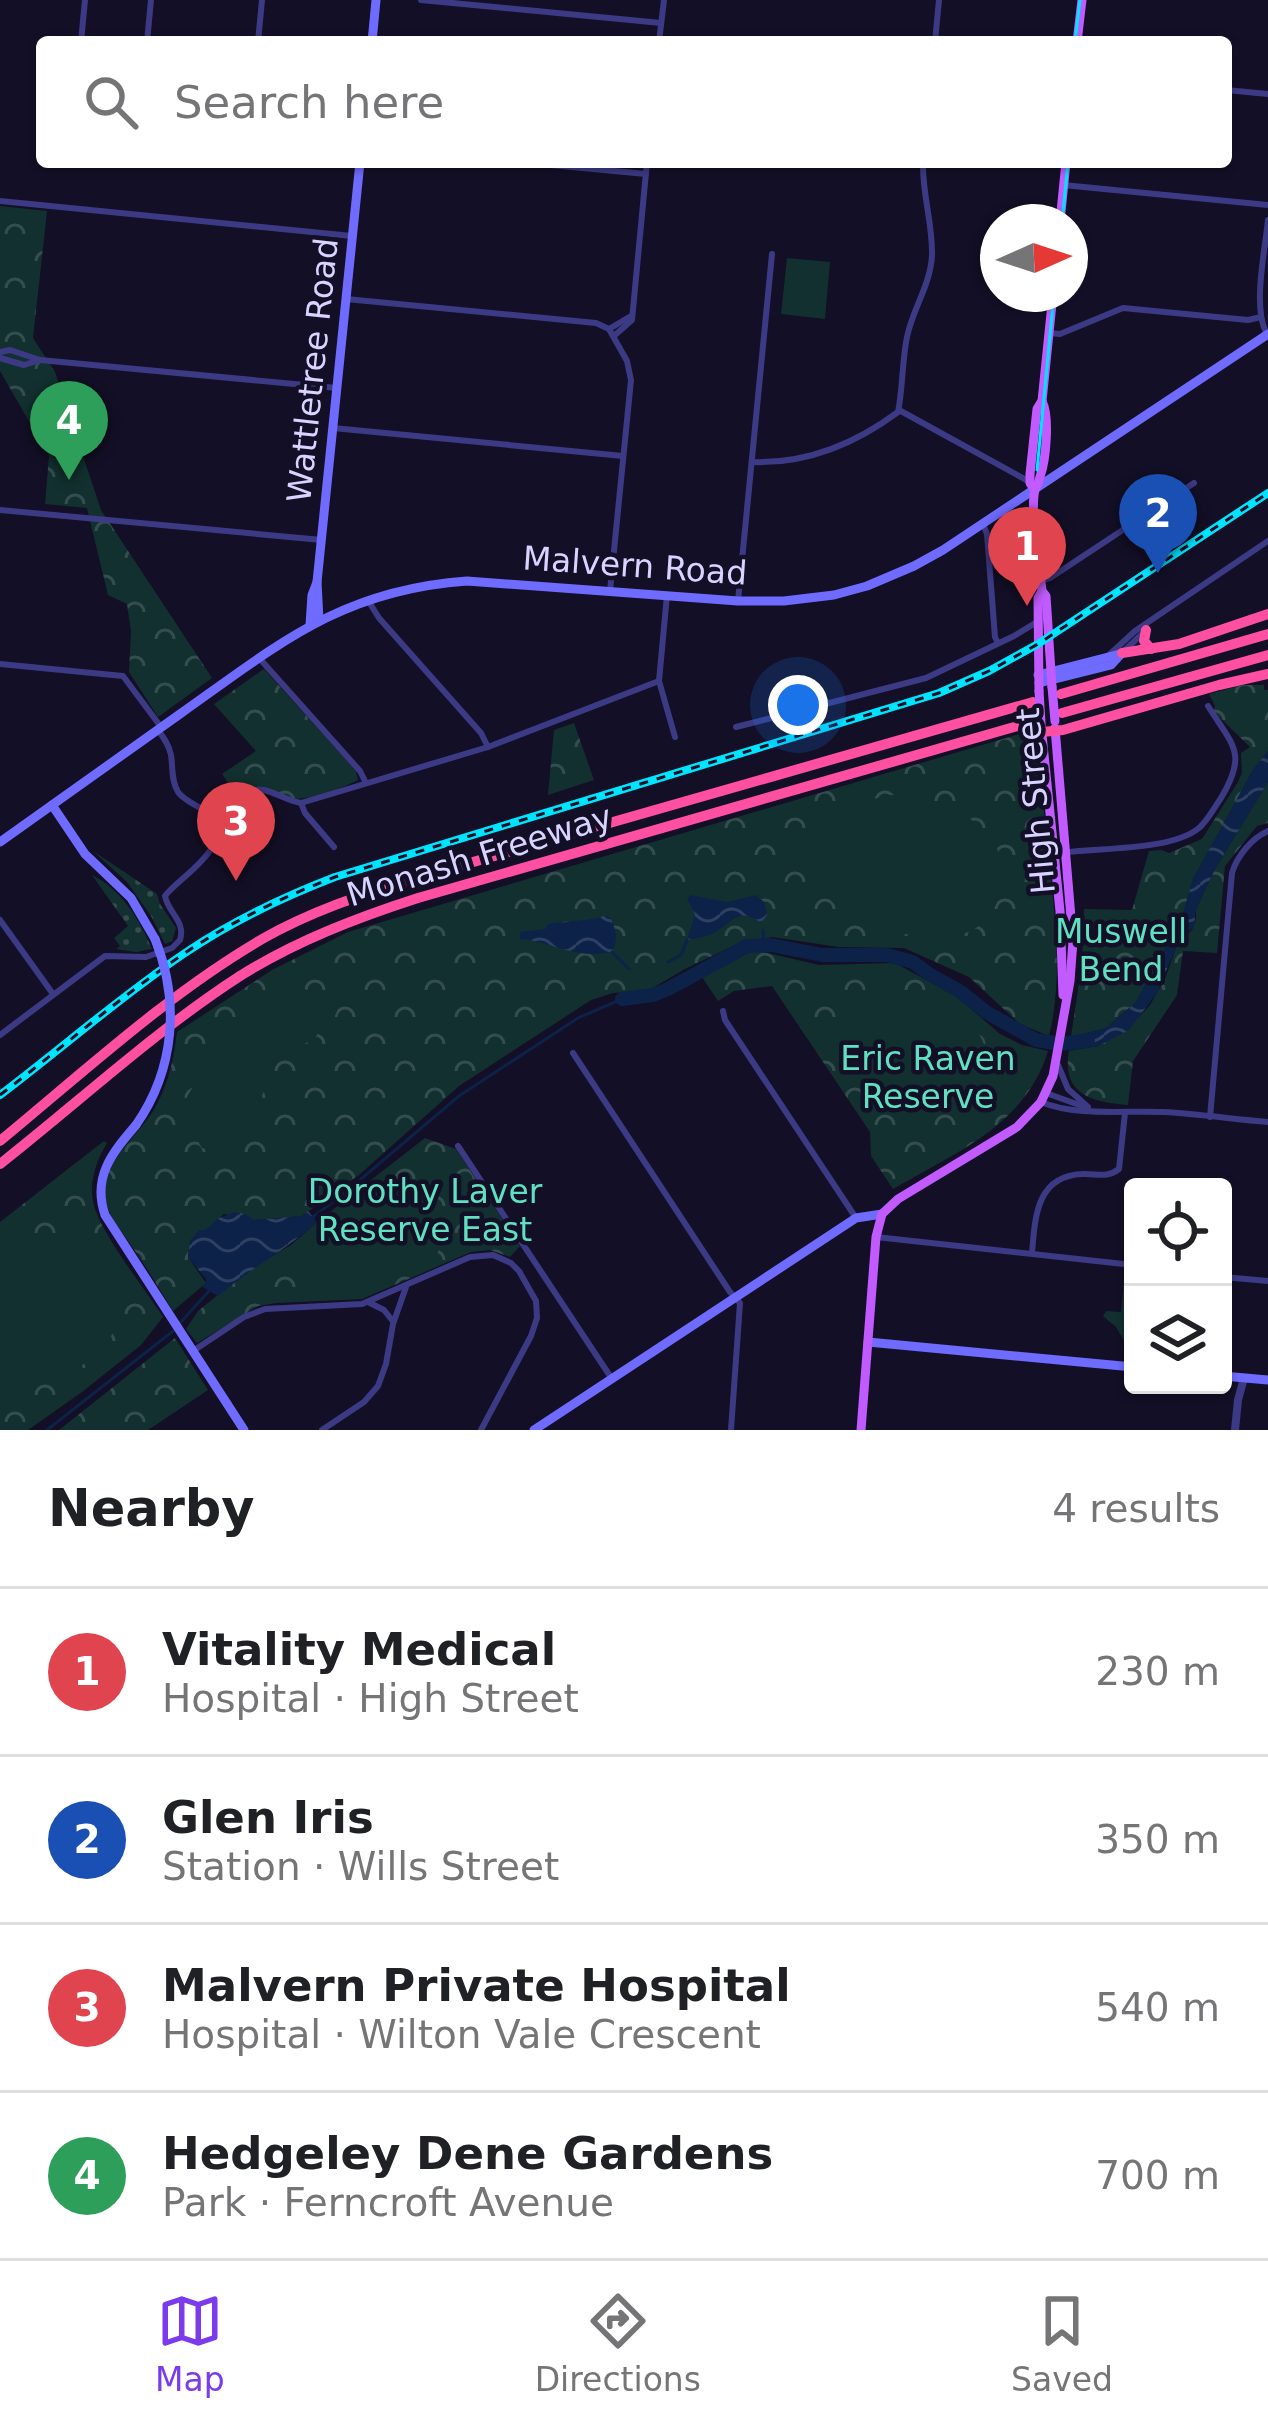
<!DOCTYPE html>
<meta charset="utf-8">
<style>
body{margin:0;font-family:"DejaVu Sans",sans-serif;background:#f2f2f2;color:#202124}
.controls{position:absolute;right:36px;bottom:36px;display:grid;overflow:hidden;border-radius:12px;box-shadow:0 3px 9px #0004}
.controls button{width:108px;height:108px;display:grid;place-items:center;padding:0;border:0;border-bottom:3px solid #e0e0e0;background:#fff;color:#202124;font:60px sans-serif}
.compass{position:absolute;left:980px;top:204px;width:108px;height:108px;border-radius:50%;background:#fff;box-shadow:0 3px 9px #0004;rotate:87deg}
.you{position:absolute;left:798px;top:705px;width:42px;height:42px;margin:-30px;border:9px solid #fff;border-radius:50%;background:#1a73e8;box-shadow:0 0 0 18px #1a73e833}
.badge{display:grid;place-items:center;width:78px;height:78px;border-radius:50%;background:#7c3aed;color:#fff;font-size:39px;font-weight:700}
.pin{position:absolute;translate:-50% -99px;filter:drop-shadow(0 3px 6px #0008)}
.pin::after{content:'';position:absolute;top:63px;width:42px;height:36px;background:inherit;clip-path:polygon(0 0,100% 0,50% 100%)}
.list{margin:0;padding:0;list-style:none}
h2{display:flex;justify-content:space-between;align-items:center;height:156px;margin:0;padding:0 48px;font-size:51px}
h2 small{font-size:39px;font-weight:400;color:#757577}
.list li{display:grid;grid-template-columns:78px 1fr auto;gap:36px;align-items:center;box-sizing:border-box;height:168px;padding:0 48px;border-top:3px solid #e0e0e0}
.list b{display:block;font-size:45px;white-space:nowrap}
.list p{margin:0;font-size:39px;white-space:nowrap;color:#757577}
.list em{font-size:39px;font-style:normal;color:#757577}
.icon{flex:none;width:66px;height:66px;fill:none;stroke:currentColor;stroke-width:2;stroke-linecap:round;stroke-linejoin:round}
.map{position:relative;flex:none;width:1268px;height:1430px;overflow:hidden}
.search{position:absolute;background:#fff;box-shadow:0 3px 9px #0004;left:36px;right:36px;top:36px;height:132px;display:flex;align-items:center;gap:30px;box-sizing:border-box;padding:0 42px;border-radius:12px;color:#757577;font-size:45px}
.sheet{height:828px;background:#fff}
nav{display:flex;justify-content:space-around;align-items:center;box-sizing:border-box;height:168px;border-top:3px solid #e0e0e0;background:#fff;font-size:33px;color:#757577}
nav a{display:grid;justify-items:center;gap:6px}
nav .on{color:#7c3aed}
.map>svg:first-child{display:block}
.grass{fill:url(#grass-dots)}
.park{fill:url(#park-crowns)}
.pitch{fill:#12302f}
.water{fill:url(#water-waves)}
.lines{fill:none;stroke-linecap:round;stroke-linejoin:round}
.stream{stroke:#0c2248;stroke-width:3}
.river{stroke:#0c2248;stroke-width:14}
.minor{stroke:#3d3a85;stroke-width:6}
.tertiary{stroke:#3d3a85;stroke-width:8}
.secondary{stroke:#6f6bff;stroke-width:9}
.primary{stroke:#c25bff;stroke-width:9}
.motorway{stroke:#ff4fa3;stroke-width:10}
.tram{stroke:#00e5ff;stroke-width:3}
.rail-casing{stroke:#00e5ff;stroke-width:8}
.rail{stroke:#130f26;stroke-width:3;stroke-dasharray:9;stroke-linecap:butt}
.secondary-bridge{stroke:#6f6bff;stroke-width:9}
.primary-bridge{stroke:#c25bff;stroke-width:9}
.labels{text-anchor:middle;stroke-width:9;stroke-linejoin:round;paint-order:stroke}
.street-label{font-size:33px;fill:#d9d4ff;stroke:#130f26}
.park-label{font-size:33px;fill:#5fe0c0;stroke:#130f26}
</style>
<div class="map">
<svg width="1268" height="1430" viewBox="0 0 1268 1430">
<defs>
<pattern id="grass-dots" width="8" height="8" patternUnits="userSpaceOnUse" patternTransform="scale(3)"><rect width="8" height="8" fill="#12302f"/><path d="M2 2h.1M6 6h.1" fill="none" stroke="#344d4e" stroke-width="1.8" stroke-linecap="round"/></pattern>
<pattern id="park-crowns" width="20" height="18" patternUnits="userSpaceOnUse" patternTransform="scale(3)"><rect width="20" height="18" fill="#12302f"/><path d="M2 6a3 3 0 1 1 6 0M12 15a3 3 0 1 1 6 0" fill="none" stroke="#344d4e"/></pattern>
<pattern id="water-waves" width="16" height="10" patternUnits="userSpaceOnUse" patternTransform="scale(3)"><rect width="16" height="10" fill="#0c2248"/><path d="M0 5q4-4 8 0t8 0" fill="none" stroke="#2f4163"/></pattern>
</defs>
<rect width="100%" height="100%" fill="#130f26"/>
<g class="grass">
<polygon points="93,851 157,894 160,904 176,928 172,941 165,944 151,916 127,882"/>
<path d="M92,875C122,890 139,919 152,949L135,952L116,949L120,946L114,938L128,926Z"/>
</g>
<g class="park">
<polygon points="0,206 47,211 33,338 55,372 101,510 212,678 158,717 129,672 131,631 127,604 108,595 87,508 45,504 49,456 0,371"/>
<path d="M264,669L356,771L358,780C345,787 306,802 292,798C268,793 263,777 237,796L222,774L256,751L214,704Z"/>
<polygon points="1243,685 1264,685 1264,690 1268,690 1268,751 1253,770 1193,879 1182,917 1136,1002 1106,1028 1071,1037 1082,962 1084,909 1132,910 1149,851 1161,850 1169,853 1202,839 1238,782 1242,773 1241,753 1250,747 1213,711 1215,706 1209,694"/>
<polygon points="574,723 594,780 548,795 554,730"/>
<path d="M1033,730C1041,780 1046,829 1051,878C1056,930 1062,984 1049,1036L1020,1024L969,977L904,948L839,947L772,937L737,944L685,969L649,990L613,993L591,1000L459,1086L359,1175L302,1216L253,1220L224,1214L205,1231L200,1230L190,1241L188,1257L206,1283L173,1311C160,1290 147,1268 133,1248C125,1235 113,1223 108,1208C92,1165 140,1138 157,1104C169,1082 174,1057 177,1032L272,970L348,932Z"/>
<path d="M1268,782V823L1257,826L1225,866L1217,953L1183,951L1177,995L1133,1061L1128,1105C1093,1102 1061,1095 1069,1051L1098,1046L1139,1017L1150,1005L1165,979L1177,945L1192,930L1196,919V909L1215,869Z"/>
<path d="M759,951L819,965L895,963L956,996L1000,1034L1022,1045L1048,1051C1025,1126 956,1152 893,1189L871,1156L870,1132L772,986L734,991L718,1001L702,977L746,952Z"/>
<polygon points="425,1138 456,1149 520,1246 510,1257 490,1250 471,1252 362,1299 276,1303 258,1306 197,1343 186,1329 198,1311 250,1269 291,1245 317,1222"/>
<path d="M104,1141L107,1143C96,1161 88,1184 94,1205C101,1234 146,1290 163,1317L141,1345L82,1392L28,1430H0V1222Z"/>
<polygon points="175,1338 208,1390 148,1430 59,1430"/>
</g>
<g class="pitch">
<polygon points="787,258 830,262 825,319 781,314"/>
<path d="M890,795C912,797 934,799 954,808C965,814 982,827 990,837C1013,866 1003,919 968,932C920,949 809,919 810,857C810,845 814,832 822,823C838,806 868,801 890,795Z"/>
<polygon points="304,989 341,1002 334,1018 330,1017 314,1039 275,1059 244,1147 239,1155 202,1148 180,1110 213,1050 260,1018 264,1009 269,1011"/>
<path d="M879,989C924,991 989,1012 988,1068L1020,1078L1014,1096L981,1085C935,1138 806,1074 841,1013C849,998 862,992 879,989Z"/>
<polygon points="395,1195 417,1199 436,1211 442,1222 442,1238 438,1252 425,1262 365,1290 328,1291 305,1287 292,1274 293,1260 314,1238 370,1196"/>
<path d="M51,1238C67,1241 84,1243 97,1252C107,1260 112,1271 116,1284C136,1351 57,1395 0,1374V1250L8,1246Z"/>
<polygon points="1124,1281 1133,1282 1133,1345 1126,1344 1116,1327 1103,1316 1106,1311 1121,1312"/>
</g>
<g class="water">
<polygon points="1268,751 1268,782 1215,869 1196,909 1194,926 1177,945 1157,993 1129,1030 1098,1046 1069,1051 1071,1037 1106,1028 1136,1002 1182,917 1193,879 1253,770"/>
<path d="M690,895L727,902L756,895L764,902L767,915L761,923C739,907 735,920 717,931C709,937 697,938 687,940L695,914L687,899Z"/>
<path d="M604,916L610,917C616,930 619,939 612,952C576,960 554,942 520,939V932L545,929L548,924C567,920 585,922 604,916Z"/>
<path d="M308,1211L317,1222C286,1250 250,1269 218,1296L201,1286L206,1283V1279L188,1257L190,1241L200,1230H205L217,1219L234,1212L245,1214L254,1220L302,1216Z"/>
</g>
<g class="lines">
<g class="stream">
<polyline points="763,930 764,944"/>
<polyline points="612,952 629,969"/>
<polyline points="668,962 681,955 687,940"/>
<polyline points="310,1219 341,1196 459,1096 578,1018 622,999"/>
<polyline points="179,1324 209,1291"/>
<polyline points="47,1430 173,1331"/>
</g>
<polyline class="river" points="622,999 653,995 668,989 747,946 771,945 822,955 887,955 913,962 929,974 961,992 986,1012 1036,1040 1060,1044 1088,1040"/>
<g class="minor">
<polyline points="421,0 661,23"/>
<polyline points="81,42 85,0"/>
<polyline points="147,42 151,0"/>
<polyline points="258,42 262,0"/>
<polyline points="659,42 664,0"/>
<polyline points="935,42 939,0"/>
<polyline points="1226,90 1268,94"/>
<polyline points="519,162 646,174"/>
<polyline points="1063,185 1268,205"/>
<polyline points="0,201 352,236"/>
<polyline points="346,299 596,323 609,329"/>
<polyline points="609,329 627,361 631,380 610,591"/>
<polyline points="609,329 631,316"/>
<polyline points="1049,333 1060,334 1123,308 1248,320 1261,317"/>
<path d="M1267,334C1252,308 1265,251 1268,220"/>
<polyline points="615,335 632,320 647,162"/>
<polyline points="0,352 10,350 40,360 337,388"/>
<polyline points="0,358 24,365 40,360"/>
<polyline points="899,410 1030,482"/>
<polyline points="333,428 623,456"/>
<path d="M752,462C806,464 855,444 898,412C903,387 902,361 907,337C913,308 930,286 932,256C933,224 922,194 923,162"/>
<polyline points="0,510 322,540"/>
<polyline points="983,524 987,534 995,637 998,643"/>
<polyline points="1041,581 1050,578 1194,483"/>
<polyline points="667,595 659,681 675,737"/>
<polyline points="738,601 772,254"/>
<polyline points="369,602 379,618 481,733 488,747"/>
<polyline points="1124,651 1145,631"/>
<polyline points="1110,654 1135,631 1268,541"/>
<polyline points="260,659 360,771 366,783"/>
<polyline points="0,664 123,676 161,727"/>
<polyline points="736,727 926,678 1014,636 1037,622"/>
<polyline points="301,803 305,813 334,847"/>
<path d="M216,832C233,820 236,785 264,790C277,793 288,801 301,803L488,747L659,681"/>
<path d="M1053,854C1092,847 1170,852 1199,828C1208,820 1214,808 1221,798C1248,753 1233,746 1208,706"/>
<polyline points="0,920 53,994"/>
<polyline points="723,1011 725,1020 856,1218"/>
<path d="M0,1035L105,956L146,957L172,948L180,940C186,921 168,913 165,896C180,876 238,845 208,814C199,805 185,802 178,792C171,781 173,767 171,755C169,745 164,738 158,730"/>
<polyline points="573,1053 730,1292 740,1303 731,1430"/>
<polyline points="1058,1065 1068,1089 1088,1107"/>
<polyline points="1046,1093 1082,1106"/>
<path d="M1041,1102C1077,1117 1125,1110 1164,1112C1198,1114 1233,1119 1268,1122"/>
<path d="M1210,1117L1232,873C1237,856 1252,838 1268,831"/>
<polyline points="458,1146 612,1379"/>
<polyline points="876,1237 1133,1265"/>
<path d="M1032,1253C1035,1218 1036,1176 1082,1174C1097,1173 1106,1179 1119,1169L1125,1113"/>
<polyline points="1223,1277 1268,1281"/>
<polyline points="370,1303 384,1310 392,1320"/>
<polyline points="193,1351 244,1317 265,1309 362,1304 470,1257 493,1255 511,1263 519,1271 536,1301 537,1318 531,1336 481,1430"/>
<polyline points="322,1430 364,1402 378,1386 386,1364 393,1324 406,1287"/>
</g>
<polyline class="tertiary" points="1235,1430 1238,1400 1244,1378"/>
<g class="secondary">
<polyline points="372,42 376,0"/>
<polyline points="317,582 319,620"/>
<polyline points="310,625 312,595 317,582 360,162"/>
<polyline points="1038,675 1120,654"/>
<polyline points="1039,683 1111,665 1122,653"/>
<polyline points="52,805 85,854 131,898 155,939"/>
<path d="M0,842C60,799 120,756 180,714C279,644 341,590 467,581L738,601H784L834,595L867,586L914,566L943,550L1268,334"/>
<path d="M136,1125C112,1153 92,1177 105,1215L244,1430"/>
<polyline points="868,1342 1133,1367"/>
<polyline points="1223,1376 1268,1380"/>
<polyline points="534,1430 856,1218 882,1214"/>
</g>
<g class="primary">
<polyline points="1077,42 1082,0"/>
<polyline points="1060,222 1066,162"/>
<path d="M1042,401C1050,417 1046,460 1040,477C1037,490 1036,482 1034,495C1031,526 1039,561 1042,591L1046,596L1052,687"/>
<polyline points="1034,489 1030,483 1030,474 1037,409 1042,401 1053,294"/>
<polyline points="1039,691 1038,598 1042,591"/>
<polyline points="1041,725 1060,911 1063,995"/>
<polyline points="861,1430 876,1237 882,1214 898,1199 1017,1127 1041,1102 1053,1076 1070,981 1073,941 1055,728"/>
</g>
<g class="motorway">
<polyline points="1146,630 1144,641 1151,649"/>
<polyline points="1122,653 1179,644 1268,614"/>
<polyline points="1061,694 1268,634"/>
<polyline points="1062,713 1268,655"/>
<polyline points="1042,732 1063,730 1219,685 1268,674"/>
<path d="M0,1141C85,1071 169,993 264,938C310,912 360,895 410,880L1033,702"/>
<path d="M0,1164C80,1101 155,1031 240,976C296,941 356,918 418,898L1035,721"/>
</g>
<g class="tram">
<polyline points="1075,42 1080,0"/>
<polyline points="1062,222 1068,162"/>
<polyline points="1037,470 1054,294"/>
</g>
<g class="rail-casing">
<path id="rail" d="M0,1095C62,1048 121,996 185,953C232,921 283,897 335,877L939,693L989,671L1038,644L1268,493"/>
</g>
<use href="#rail" class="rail"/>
<path class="secondary-bridge" d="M136,1125C175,1069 180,1001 155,939"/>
<g class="primary-bridge">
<polyline points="1052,687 1055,721"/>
<polyline points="1039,691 1041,723"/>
</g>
</g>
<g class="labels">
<g class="street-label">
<text transform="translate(312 370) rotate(-84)" y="12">Wattletree Road</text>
<text transform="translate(635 565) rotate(4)" y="12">Malvern Road</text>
<text transform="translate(1035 801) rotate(-95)" y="12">High Street</text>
<text transform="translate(479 855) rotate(-17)" y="12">Monash Freeway</text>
</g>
<g class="park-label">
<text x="1121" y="943">Muswell<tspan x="1121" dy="38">Bend</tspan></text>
<text x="928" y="1070">Eric Raven<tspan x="928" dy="38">Reserve</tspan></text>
<text x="425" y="1203">Dorothy Laver<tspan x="425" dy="38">Reserve East</tspan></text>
</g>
</g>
</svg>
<div class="controls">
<button><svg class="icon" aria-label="locate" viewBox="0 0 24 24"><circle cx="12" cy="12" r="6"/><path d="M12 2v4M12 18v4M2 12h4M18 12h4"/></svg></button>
<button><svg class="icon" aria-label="layers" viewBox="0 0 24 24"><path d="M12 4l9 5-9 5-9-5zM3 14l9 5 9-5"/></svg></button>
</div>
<svg class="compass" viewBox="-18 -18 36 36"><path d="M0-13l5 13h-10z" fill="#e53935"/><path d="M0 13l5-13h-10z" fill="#757577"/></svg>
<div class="you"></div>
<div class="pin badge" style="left:1027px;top:606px;background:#e0444e">1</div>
<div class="pin badge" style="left:1158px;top:573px;background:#1a4fb4">2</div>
<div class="pin badge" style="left:236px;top:881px;background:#e0444e">3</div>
<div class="pin badge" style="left:69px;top:480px;background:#2e9e5b">4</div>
<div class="search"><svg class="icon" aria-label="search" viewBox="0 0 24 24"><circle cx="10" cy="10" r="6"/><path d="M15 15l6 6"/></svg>Search here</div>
</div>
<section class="sheet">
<h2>Nearby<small>4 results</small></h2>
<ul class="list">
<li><span class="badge" style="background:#e0444e">1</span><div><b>Vitality Medical</b><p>Hospital · High Street</p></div><em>230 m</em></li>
<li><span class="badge" style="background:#1a4fb4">2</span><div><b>Glen Iris</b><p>Station · Wills Street</p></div><em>350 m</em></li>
<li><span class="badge" style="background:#e0444e">3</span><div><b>Malvern Private Hospital</b><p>Hospital · Wilton Vale Crescent</p></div><em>540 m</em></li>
<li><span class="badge" style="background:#2e9e5b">4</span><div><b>Hedgeley Dene Gardens</b><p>Park · Ferncroft Avenue</p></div><em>700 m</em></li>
</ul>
</section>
<nav>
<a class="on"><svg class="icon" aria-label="map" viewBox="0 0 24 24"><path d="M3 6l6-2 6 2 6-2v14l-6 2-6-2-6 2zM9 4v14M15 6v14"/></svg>Map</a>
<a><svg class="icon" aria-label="directions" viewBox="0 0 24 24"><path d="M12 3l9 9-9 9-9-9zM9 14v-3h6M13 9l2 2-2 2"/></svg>Directions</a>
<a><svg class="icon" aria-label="saved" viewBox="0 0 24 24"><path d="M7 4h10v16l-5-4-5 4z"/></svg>Saved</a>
</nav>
